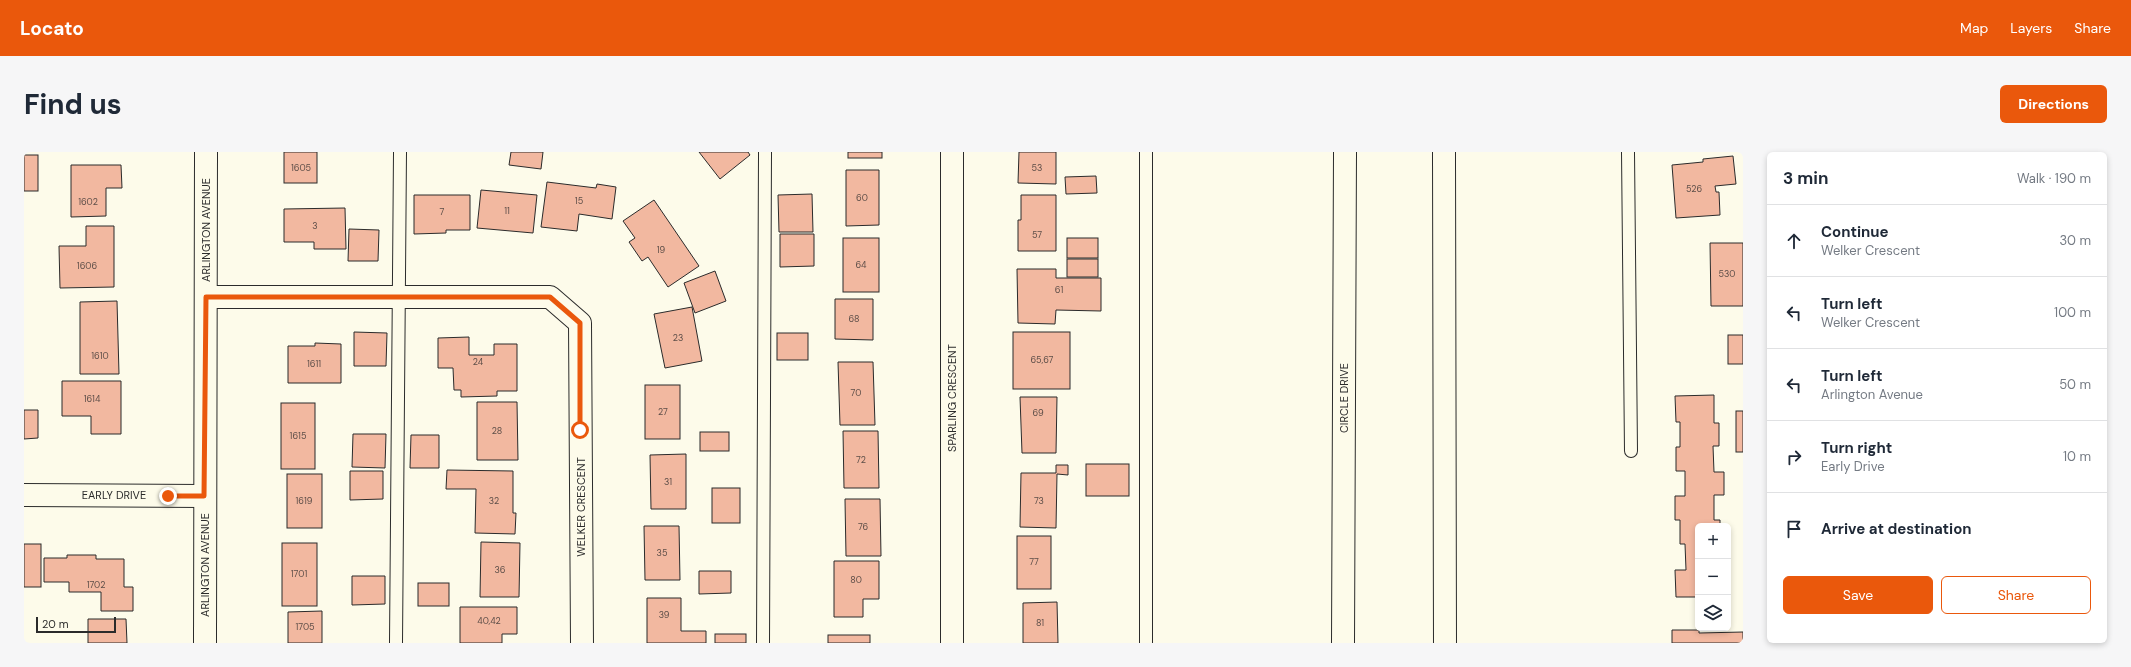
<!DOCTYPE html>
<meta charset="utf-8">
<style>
body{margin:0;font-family:"DM Sans",sans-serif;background:#f6f6f7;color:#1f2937}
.controls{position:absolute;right:12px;bottom:12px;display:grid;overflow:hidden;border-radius:6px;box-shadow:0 2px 6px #0003}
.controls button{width:36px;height:36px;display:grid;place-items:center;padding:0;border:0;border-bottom:1px solid #e0e1e3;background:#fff;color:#1f2937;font:20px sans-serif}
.scale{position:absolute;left:12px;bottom:10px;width:80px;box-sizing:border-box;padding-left:4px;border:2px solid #2b2b2b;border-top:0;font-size:11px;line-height:14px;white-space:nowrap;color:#2b2b2b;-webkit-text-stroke:3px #fdfbea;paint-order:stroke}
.stop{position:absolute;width:12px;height:12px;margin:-9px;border:3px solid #ea580c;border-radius:50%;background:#fff}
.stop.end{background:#ea580c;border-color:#fff;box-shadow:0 1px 4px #0008}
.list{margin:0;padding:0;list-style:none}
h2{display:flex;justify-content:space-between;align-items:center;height:52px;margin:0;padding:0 16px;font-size:17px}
h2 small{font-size:13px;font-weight:400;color:#747a83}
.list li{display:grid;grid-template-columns:26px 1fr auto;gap:12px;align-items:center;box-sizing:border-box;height:72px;padding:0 16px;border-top:1px solid #e0e1e3}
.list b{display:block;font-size:15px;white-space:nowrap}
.list p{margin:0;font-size:13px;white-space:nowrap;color:#747a83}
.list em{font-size:13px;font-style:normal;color:#747a83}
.actions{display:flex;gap:8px;padding:12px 16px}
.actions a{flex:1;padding:9px 0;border:1px solid #ea580c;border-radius:6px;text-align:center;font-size:14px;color:#ea580c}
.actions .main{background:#ea580c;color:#fff}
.icon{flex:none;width:22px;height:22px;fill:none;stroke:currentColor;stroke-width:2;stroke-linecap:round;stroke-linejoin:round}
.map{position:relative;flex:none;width:1719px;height:491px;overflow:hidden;border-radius:6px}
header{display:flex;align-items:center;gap:24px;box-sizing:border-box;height:56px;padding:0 20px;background:#ea580c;color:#fff}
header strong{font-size:19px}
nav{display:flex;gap:22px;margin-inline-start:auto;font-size:14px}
.intro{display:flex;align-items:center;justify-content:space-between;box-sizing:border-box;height:96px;padding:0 24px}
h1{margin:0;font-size:28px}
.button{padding:10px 18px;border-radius:6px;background:#ea580c;color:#fff;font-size:14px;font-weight:700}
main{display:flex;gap:24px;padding:0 24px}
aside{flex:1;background:#fff;border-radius:6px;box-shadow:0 2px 6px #0003}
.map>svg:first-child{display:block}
.building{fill:#f2b8a0;stroke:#2b2b2b}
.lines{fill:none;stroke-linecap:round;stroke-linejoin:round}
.service-casing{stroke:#2b2b2b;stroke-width:14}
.minor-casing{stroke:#2b2b2b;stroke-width:24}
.tertiary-casing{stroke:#2b2b2b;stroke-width:24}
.motorway-casing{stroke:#2b2b2b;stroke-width:24}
.service{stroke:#fdfbea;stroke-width:12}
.minor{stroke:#fdfbea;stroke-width:22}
.tertiary{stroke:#fdfbea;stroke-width:22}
.motorway{stroke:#fdfbea;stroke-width:22}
.route{stroke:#ea580c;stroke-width:5}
.labels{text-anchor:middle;stroke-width:3;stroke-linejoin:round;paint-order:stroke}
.number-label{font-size:9px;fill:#5d4e48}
.street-label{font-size:11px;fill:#2b2b2b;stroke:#fdfbea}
</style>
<header>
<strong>Locato</strong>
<nav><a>Map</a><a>Layers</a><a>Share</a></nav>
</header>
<div class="intro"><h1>Find us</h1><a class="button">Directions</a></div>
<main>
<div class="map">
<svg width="1719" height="491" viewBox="0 0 1719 491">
<rect width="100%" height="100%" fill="#fdfbea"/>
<g class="building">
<rect x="260" y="0" width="33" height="31"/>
<polygon points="487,0 519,0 517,17 485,13"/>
<polygon points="675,0 724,0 726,3 696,27"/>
<rect x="824" y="0" width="34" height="6"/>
<polygon points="995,0 1032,0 1032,32 994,31"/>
<rect x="0" y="3" width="14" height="36"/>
<polygon points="1709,4 1712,32 1691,34 1692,40 1695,40 1696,63 1652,66 1648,13 1679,10 1679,7"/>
<polygon points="47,13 97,13 98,36 82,36 82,64 47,65"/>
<polygon points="822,18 855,18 855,73 822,74"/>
<polygon points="1072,24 1073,41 1042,42 1041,25"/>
<polygon points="523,30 572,36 573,32 592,35 588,67 555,62 553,79 517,75"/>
<polygon points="457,38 513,43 509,81 453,76"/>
<polygon points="788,42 789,80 755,80 754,43"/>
<polygon points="390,43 446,43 446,78 422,78 422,81 390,82"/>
<polygon points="997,43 1032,43 1032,99 994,99 994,68 997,68"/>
<polygon points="630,48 675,114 644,135 624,105 618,109 605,90 611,86 599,69"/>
<polygon points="321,56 322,97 290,97 290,90 260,90 260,57"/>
<polygon points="62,74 90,74 90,135 36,136 35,94 62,94"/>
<polygon points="325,77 355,78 354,109 324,109"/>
<polygon points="756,82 790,82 790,114 756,115"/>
<rect x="819" y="86" width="36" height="54"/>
<rect x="1043" y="86" width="31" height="20"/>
<polygon points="1686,91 1719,91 1719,154 1687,154"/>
<rect x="1043" y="107" width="31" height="18"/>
<polygon points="993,117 1032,117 1032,126 1077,126 1077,159 1032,158 1031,172 994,171"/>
<polygon points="691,119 702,149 671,161 660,131"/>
<polygon points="811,147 849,147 849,188 811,187"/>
<polygon points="93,149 95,222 56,222 56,150"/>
<polygon points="668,155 678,209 641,216 630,162"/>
<polygon points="330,180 363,181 362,214 330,214"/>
<rect x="989" y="180" width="57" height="57"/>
<rect x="753" y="181" width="31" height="27"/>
<rect x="1704" y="183" width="15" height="29"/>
<polygon points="445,185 445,203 470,203 470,192 493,192 493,239 473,239 473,244 437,245 437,238 430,238 429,216 414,216 414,186"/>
<polygon points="291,191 317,192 317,231 264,231 264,194 291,194"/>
<polygon points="814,210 849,210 851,273 816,273"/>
<polygon points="38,229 97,229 97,282 67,282 67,264 38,264"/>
<rect x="621" y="233" width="35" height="54"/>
<polygon points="1690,243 1690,271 1695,271 1695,294 1689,294 1690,320 1700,320 1700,343 1690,343 1690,368 1696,368 1696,374 1674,374 1674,445 1652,445 1651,418 1662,418 1661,392 1656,392 1656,368 1651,368 1651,344 1661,344 1661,319 1652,319 1652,295 1656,295 1656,270 1652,270 1651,244"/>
<polygon points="996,245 1033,245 1032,301 998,301"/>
<polygon points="453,250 493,250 494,308 453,308"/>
<rect x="257" y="251" width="34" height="66"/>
<polygon points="0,258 14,258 14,286 0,287"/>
<rect x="1712" y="259" width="7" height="41"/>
<polygon points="819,279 854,279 855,336 820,336"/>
<rect x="676" y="280" width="29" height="19"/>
<polygon points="329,282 362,282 361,316 328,315"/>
<polygon points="387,283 415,283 415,316 386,316"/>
<polygon points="662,302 662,357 627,357 626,303"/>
<rect x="1062" y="312" width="43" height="32"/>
<polygon points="1032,313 1044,313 1044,323 1033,322 1032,376 996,375 997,321 1032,321"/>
<polygon points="423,318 489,319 489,361 492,361 491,382 451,381 452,337 422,337"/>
<polygon points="326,319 359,319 359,347 326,348"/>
<rect x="263" y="322" width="35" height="54"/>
<rect x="688" y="336" width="28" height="35"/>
<polygon points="821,347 856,347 857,404 822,404"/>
<polygon points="620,374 655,374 656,428 621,428"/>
<rect x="993" y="384" width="34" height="53"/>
<polygon points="457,390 496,391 495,445 456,445"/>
<rect x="258" y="391" width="35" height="63"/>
<rect x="0" y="392" width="17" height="43"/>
<polygon points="43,403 72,403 72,407 100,407 100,435 109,435 109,459 77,459 77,440 45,440 45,430 20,430 20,406 43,406"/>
<polygon points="810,409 855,409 855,447 839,447 839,465 810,465"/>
<polygon points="675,419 707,419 707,441 675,442"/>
<polygon points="328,424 361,424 361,452 328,453"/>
<rect x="394" y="431" width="31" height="23"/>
<polygon points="623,446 657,446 657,479 682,479 682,491 623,491"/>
<polygon points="1033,450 1034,491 999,491 999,451"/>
<polygon points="436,455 493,455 493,482 478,482 478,491 436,491"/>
<polygon points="298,459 298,491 264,491 264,460"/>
<polygon points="64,467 102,467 103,491 64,491"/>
<polygon points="1648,478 1675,478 1675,481 1719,480 1719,491 1648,491"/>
<rect x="691" y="482" width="31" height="9"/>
<rect x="804" y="483" width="42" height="8"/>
</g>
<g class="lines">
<g class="service-casing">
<g id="service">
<polyline points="1604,0 1607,299"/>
<polyline points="372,491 376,0"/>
<polyline points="739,491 741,0"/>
<polyline points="1122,491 1122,0"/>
</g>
</g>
<g class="minor-casing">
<g id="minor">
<polyline points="182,145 526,145 556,171 558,491"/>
<polyline points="0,343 180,344"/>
<polyline points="928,491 928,0"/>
</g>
</g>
<g class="tertiary-casing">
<polyline id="tertiary" points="181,491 182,0"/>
</g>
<g class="motorway-casing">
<g id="motorway">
<polyline points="1420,0 1421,491"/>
<polyline points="1319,491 1321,0"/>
</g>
</g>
<use href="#service" class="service"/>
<use href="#minor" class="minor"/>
<use href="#tertiary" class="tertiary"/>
<use href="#motorway" class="motorway"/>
</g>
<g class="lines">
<polyline class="route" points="144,344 180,344 182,145 526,145 556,171 556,278"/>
</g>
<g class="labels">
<g class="number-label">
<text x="277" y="19">1605</text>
<text x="1013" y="19">53</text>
<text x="1670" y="40">526</text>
<text x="838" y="49">60</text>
<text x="555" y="52">15</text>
<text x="64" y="53">1602</text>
<text x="483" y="62">11</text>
<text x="418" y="63">7</text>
<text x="291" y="77">3</text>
<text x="1013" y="86">57</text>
<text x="637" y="101">19</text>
<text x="837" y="116">64</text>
<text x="63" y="117">1606</text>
<text x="1703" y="125">530</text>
<text x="1035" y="141">61</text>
<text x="830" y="170">68</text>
<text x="654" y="189">23</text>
<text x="76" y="207">1610</text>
<text x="1018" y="211">65,67</text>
<text x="454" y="213">24</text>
<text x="290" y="215">1611</text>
<text x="832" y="244">70</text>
<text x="68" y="250">1614</text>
<text x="639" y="263">27</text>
<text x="1014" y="264">69</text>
<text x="473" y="282">28</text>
<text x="274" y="287">1615</text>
<text x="837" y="311">72</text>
<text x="644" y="333">31</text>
<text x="280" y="352">1619</text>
<text x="470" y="352">32</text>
<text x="1015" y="352">73</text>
<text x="839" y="378">76</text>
<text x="638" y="404">35</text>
<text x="1010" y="413">77</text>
<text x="476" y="421">36</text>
<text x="275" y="425">1701</text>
<text x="832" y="431">80</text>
<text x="72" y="436">1702</text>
<text x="640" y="466">39</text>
<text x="465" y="472">40,42</text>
<text x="1016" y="474">81</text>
<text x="281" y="478">1705</text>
</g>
<g class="street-label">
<text transform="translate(182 78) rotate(-90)" y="4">ARLINGTON AVENUE</text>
<text transform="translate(928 246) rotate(-90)" y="4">SPARLING CRESCENT</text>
<text transform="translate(1320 246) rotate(-90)" y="4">CIRCLE DRIVE</text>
<text x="90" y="347">EARLY DRIVE</text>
<text transform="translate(557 355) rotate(-90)" y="4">WELKER CRESCENT</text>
<text transform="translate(181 413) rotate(-90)" y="4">ARLINGTON AVENUE</text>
</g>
</g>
</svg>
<div class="controls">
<button>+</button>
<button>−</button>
<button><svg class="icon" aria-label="layers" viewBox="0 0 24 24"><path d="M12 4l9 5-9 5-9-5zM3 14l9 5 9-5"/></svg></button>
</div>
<div class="scale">20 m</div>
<div class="stop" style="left:556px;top:278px"></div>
<div class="stop end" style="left:144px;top:344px"></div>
</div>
<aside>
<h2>3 min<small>Walk · 190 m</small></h2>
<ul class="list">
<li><svg class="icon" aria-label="ahead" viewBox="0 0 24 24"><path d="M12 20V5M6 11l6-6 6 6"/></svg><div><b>Continue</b><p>Welker Crescent</p></div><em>30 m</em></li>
<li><svg class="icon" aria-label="left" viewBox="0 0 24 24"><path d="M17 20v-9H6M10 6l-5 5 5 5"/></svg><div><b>Turn left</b><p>Welker Crescent</p></div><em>100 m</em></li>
<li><svg class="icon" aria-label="left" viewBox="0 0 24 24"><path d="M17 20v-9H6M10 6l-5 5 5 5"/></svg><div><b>Turn left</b><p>Arlington Avenue</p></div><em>50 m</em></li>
<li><svg class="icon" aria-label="right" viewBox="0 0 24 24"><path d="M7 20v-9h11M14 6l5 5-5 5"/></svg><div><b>Turn right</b><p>Early Drive</p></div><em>10 m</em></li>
<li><svg class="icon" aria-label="arrive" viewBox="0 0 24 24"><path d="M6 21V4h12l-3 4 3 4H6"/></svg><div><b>Arrive at destination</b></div></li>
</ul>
<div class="actions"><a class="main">Save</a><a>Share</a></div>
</aside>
</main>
